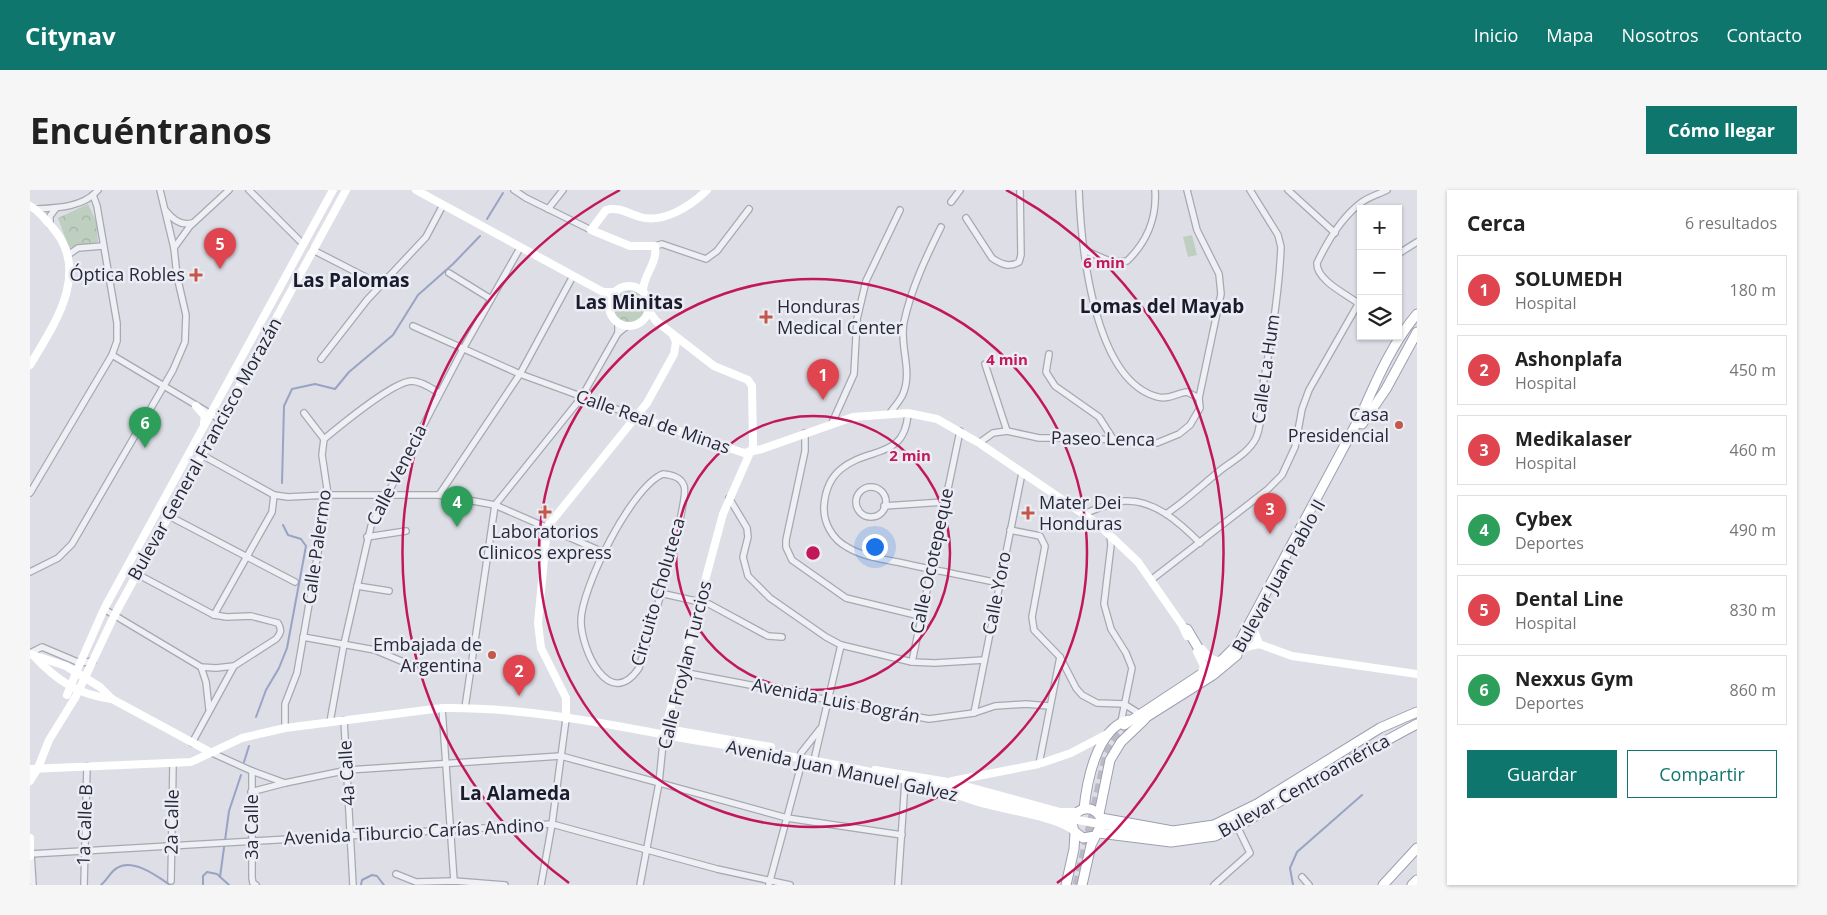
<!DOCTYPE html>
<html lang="es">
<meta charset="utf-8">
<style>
body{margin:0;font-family:"Open Sans",sans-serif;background:#f6f6f6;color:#222}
.controls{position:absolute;right:15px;top:15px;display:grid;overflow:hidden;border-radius:0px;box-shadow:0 1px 4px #0004}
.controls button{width:45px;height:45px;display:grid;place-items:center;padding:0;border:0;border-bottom:1px solid #e0e0e0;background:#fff;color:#222;font:25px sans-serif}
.you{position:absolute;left:844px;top:356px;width:18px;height:18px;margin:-12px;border:4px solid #fff;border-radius:50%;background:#1a73e8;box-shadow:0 0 0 8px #1a73e833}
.badge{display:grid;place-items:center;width:32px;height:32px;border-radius:50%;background:#0f766e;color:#fff;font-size:16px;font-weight:700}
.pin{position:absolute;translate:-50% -41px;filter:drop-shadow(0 1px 2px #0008)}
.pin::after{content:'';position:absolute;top:26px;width:18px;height:15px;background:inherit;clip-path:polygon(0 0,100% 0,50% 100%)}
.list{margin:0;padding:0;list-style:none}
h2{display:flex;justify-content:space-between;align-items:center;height:65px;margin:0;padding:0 20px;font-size:21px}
h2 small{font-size:16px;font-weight:400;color:#767676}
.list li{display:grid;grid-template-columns:32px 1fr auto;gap:15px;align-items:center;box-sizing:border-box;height:70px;margin:0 10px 10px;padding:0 10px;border:1px solid #e0e0e0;border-radius:0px}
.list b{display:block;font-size:19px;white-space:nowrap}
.list p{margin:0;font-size:16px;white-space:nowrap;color:#767676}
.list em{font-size:16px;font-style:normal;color:#767676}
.actions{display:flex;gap:10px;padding:15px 20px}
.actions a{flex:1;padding:11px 0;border:1px solid #0f766e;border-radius:0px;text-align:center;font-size:18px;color:#0f766e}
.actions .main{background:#0f766e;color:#fff}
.icon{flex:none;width:28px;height:28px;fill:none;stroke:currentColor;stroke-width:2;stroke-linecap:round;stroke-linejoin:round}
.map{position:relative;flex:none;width:1387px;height:695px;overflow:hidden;border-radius:0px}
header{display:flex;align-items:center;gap:30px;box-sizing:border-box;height:70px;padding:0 25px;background:#0f766e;color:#fff}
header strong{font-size:24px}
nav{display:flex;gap:28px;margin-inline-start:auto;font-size:18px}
.intro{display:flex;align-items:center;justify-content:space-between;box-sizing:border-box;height:120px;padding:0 30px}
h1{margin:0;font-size:35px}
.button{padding:12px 22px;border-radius:0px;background:#0f766e;color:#fff;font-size:18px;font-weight:700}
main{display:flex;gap:30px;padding:0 30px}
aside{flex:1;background:#fff;border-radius:0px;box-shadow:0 1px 4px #0004}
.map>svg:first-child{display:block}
.park{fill:url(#park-crowns)}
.pitch{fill:#becfbf}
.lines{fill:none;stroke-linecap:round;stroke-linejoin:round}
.stream{stroke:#99a3c4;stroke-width:2}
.primary-tunnel{stroke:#b9bac4;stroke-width:9;stroke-dasharray:9 4.5;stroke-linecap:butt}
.street-casing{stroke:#a6a8b3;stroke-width:8}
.primary-casing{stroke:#9d9fb1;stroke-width:11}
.street{stroke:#eff0f4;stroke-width:5.5}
.secondary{stroke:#fff;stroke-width:8}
.primary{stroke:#fff;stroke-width:9}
.secondary-bridge{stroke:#fff;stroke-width:8}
.ring{fill:none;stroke:#c2185b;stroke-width:2.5}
.poi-dot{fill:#c55748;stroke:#ecedf4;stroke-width:2}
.labels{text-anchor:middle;stroke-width:5;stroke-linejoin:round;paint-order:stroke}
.poi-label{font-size:18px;fill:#27293b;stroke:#ecedf4;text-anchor:end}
.street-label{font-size:18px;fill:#27293b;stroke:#ecedf4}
.neighbourhood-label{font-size:19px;font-weight:bold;fill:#1a1b2c;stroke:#ecedf4}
.centre{fill:#c2185b;stroke:#ecedf4;stroke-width:2.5}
.ring-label{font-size:15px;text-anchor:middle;font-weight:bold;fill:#c2185b;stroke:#ecedf4;stroke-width:5;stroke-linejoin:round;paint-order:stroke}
</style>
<header>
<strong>Citynav</strong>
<nav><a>Inicio</a><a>Mapa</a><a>Nosotros</a><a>Contacto</a></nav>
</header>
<div class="intro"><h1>Encuéntranos</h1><a class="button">Cómo llegar</a></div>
<main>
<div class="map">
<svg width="1387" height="695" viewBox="0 0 1387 695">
<defs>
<pattern id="park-crowns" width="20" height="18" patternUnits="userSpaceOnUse" patternTransform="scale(1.25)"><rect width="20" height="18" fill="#becfbf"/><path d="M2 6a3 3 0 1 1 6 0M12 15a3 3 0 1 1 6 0" fill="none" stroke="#a3b2a5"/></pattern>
</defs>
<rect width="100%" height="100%" fill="#dddee6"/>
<g class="park">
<polygon points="58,14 66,31 68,52 39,58 28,28"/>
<circle cx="600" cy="117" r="16"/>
</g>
<polygon class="pitch" points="1162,45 1167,65 1158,67 1153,47"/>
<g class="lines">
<g class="stream">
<polyline points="457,29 473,3"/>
<polyline points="252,293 254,216 262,199 285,194 305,199 319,182 363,145 388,105 423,74 450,46"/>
<polyline points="226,527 236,500 249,478 257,458 276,356 271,349 258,345 253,335"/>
<polyline points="214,572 219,556"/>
<polyline points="190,687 199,621 211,585"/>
<path d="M71,695C77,690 81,681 87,678C103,668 127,686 140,695"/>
<polyline points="173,695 173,686 177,682 187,684 199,695"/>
<polyline points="331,695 332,690 342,685 347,686 354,695"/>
<polyline points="1263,695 1260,678 1267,662 1332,605"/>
</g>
<polyline class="primary-tunnel" points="1047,695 1077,564 1088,547 1106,533"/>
<g class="street-casing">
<g id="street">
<polyline points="219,0 273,54"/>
<polyline points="484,0 496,8 561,40"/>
<polyline points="1157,0 1167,40 1189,84 1191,104 1169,208"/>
<polyline points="1258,0 1305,43"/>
<polyline points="921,12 930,0"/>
<path d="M7,19C28,18 54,17 68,0"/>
<polyline points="518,19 533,0"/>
<path d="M136,21C143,30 152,36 162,33"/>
<path d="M936,28L962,68C971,74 979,78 989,72L991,65L990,0"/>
<polyline points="20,35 20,26 26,18"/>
<polyline points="625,56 632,54 676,69 687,61 719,19"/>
<polyline points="144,58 160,36 199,0"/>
<polyline points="283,60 351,95"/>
<path d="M1054,60L1082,72L1097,71C1117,52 1127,27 1125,0"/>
<polyline points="1368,64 1387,52"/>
<polyline points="38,65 48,58 73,56"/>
<polyline points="419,83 461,109"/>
<path d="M1328,113C1316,104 1286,90 1287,73C1297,52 1313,26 1332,12C1339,7 1349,4 1357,0"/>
<polyline points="588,133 588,143"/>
<polyline points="383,136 490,184 608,227"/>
<polyline points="1019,164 1016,182 1025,196 1069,227 1083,249"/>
<polyline points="82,165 191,230"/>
<polyline points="291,169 337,110 396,47 413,15"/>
<polyline points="955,174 977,241"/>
<polyline points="274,223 294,249"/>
<path d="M860,223C864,217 870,211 873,204C883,180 869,156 874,132C881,99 896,67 911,37"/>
<path d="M878,223C875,270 839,256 811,279C800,288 795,302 794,316C793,332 802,349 817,357C833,367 853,369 872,373C904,380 936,386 969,393"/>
<polyline points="802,233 824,184 827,129 836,91 870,20"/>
<polyline points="775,243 775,261 756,350 756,357 762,370 816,408 890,426"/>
<path d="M949,253L963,243L977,241L1009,248H1061L1108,253H1127L1149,244L1160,235L1170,218L1169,208L1157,202C1147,203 1139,210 1128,207C1063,191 1051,54 1049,0"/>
<polyline points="172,265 244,305 258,307 298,305 409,305 432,309 465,315 573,362"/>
<path d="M633,284C642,285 651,287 654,296C660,310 616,455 609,478C579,522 551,459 551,431C551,398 602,296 633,284Z"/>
<circle cx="841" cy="312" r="15"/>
<polyline points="0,303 82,165 87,151 87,133 67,16 63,5"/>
<polyline points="409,305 490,184 543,86"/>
<polyline points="699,308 717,338 718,347 713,367 718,386 740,408 796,447 811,455 882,472 905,473 954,470"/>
<polyline points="854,316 914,312"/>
<path d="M1053,324C1065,320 1081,312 1094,311C1124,309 1150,333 1170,353"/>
<path d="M1136,324C1157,310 1173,294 1192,279C1204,270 1219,262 1226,248C1233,233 1229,216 1232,200C1241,153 1249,105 1251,57L1248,45L1220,0"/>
<polyline points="139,326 265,392"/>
<polyline points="980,340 1010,346 1015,356 1002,427 1004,440 1030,467 1046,498 1052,505 1067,513 1094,514 1110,524"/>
<polyline points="1080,345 1081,355 1074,414 1081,439 1096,463 1102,478 1091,532"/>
<polyline points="337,347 376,341"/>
<polyline points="0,382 28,368 42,354 143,180 155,152 156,125 147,86 144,58 130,0"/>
<path d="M107,384L184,425L197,427L221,426L248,433C252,440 251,443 246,449L204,476L162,553"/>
<polyline points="1121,390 1237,300 1252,285 1265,257 1272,219 1279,200 1331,109"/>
<polyline points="327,396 359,401"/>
<polyline points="630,403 679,414 738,446 752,447"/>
<polyline points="74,419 171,477 186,478 204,476"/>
<polyline points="184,425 242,322 244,305"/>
<polyline points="273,447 345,460 383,476"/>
<polyline points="0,463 12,457 50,473 63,471"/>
<polyline points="882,472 930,241"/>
<polyline points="171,477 176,492 179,519"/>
<polyline points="652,482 899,529 944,523 965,516 996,514 1019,516"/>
<polyline points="412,518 424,691"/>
<polyline points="435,518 465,315 551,208 588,143 597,136"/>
<polyline points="944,523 992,283"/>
<polyline points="314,530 323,695"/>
<polyline points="300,532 314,454 341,336 433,159 490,58"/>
<path d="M255,538V514L267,483L298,305L292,265L294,249C311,235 361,193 381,191C391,191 401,198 409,203"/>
<polyline points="180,562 222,581 255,593 318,580 531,566 757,628 872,645"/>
<polyline points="771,563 790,539"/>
<polyline points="785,566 811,455"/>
<polyline points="1009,574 1030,467"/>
<polyline points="222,581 222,688 223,693 226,695"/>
<polyline points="221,602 255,593"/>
<polyline points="0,664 522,634 687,679 760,695"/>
<polyline points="1,664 3,695"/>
<polyline points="366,684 386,692 424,691 475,695"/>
<polyline points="1272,687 1279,695"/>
<polyline points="141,691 143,574"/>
<polyline points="739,694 773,568"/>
<polyline points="54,695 57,576"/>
<polyline points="511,695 522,634 536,529"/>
<polyline points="610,695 629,593 634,543"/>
<polyline points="868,695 875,591"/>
<polyline points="1184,695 1220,663 1207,636"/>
</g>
</g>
<g class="primary-casing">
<g id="primary">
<polyline points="1332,234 1356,199 1387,142"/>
<polyline points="1157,439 1173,466"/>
<polyline points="1110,531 1183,485 1207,465"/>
<path d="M1094,535L1191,471L1209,453L1332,223C1347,189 1363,152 1387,124"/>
<path d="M1054,619C1057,590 1067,539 1098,530"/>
<polyline points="1069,624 1080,570 1091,552 1115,529"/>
<polyline points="1071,628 1143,641 1184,635 1227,614 1350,538 1387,522"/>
<polyline points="1069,643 1141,652 1185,646 1217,631 1307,577 1387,534"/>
<polyline points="1036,695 1044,659 1045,643"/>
<path d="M1052,695L1061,655L1072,633C1069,614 1045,614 1042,633L1044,641L1053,648L1065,646"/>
<polyline points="1353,695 1387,658"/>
<polyline points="1382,695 1387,690"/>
</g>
</g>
<use href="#street" class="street"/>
<g class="secondary">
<polyline points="386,0 573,102 586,102"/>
<path d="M0,16C10,21 15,30 22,37C62,81 24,135 0,175"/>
<circle cx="599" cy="116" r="20"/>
<path d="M613,101C613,85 628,73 625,56H600L561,40L576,20C588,16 599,24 610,27C634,34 662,15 677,0"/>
<polyline points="619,121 626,131 684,176 718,190 722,196 723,256 693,324 634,543"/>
<polyline points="166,216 175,226 174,233"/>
<polyline points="608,227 714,263 732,259 823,227 878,223 907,229 949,253 1068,334 1108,372 1152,435 1157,446"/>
<polyline points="1223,438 1229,454"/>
<polyline points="1212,458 1229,454 1262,466 1387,484"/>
<path d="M1172,459C1178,467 1181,471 1191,471"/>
<polyline points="1167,462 1174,476 1171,485"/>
<polyline points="0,464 36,476 70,497 82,509 180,562"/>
<path d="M3,465C26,490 48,505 82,509"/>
<polyline points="48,478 74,419 303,0"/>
<polyline points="58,481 84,426 316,0"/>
<polyline points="536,529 536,508 511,458 508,433 517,337 617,213 644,164 646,152 643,145"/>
<polyline points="639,542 649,541 741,557"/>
<path d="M0,579L161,572L212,548L255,538L412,518C493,517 573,533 652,548C735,562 819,575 901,596C919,601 936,609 955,614C978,620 1028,627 1044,641"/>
<polyline points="845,580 924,593 1030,622 1047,622"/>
<polyline points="0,591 8,578 19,550 45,508"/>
<polyline points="922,591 1009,574 1041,563 1079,543"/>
<polyline points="0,648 0,666"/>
</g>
<use href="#primary" class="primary"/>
<g class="secondary-bridge">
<polyline points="37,505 48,478"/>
<polyline points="45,508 58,481"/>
<polyline points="905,593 947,606 1031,627 1141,647 1166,645 1208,630"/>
</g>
</g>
<g class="ring">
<circle cx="783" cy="363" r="137"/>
<circle cx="783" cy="363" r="274"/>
<path d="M539 693A411 411 0 0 1 590 0M976 0A411 411 0 0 1 1027 693"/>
</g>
<g class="poi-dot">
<path d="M163.5 77.5h5v5h5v5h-5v5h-5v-5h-5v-5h5z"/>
<path d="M733.5 119.5h5v5h5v5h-5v5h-5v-5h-5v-5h5z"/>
<circle cx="1369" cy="235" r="5"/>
<path d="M512.5 314.5h5v5h5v5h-5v5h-5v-5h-5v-5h5z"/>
<path d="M995.5 315.5h5v5h5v5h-5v5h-5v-5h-5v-5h5z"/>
<circle cx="462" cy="465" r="5"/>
</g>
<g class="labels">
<g class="poi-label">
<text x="155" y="91">Óptica Robles</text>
<text x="747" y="123" text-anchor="start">Honduras<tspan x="747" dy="21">Medical Center</tspan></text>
<text x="1359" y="231">Casa<tspan x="1359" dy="21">Presidencial</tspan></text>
<text x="1009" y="319" text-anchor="start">Mater Dei<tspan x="1009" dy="21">Honduras</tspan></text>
<text x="515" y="348" text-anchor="middle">Laboratorios<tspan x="515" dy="21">Clinicos express</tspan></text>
<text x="452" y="461">Embajada de<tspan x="452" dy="21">Argentina</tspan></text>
</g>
<g class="street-label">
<text transform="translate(1236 179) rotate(-82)" y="6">Calle La Hum</text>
<text transform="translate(623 232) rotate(19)" y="6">Calle Real de Minas</text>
<text transform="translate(1073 249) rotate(1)" y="6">Paseo Lenca</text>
<text transform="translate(175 259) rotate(-61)" y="6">Bulevar General Francisco Morazán</text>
<text transform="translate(367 285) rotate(-63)" y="6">Calle Venecia</text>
<text transform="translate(287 357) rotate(-82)" y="6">Calle Palermo</text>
<text transform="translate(902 371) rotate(-78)" y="6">Calle Ocotepeque</text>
<text transform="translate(1249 386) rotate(-61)" y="6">Bulevar Juan Pablo II</text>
<text transform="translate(628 402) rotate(-74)" y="6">Circuito Choluteca</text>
<text transform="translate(967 403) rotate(-79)" y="6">Calle Yoro</text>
<text transform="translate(655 475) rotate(-76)" y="6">Calle Froylan Turcios</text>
<text transform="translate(806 511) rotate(11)" y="6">Avenida Luis Bográn</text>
<text transform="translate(812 581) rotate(12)" y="6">Avenida Juan Manuel Galvez</text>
<text transform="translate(317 583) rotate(-93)" y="6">4a Calle</text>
<text transform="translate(1274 596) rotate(-29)" y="6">Bulevar Centroamérica</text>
<text transform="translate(142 632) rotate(-89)" y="6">2a Calle</text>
<text transform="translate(55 635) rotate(-88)" y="6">1a Calle B</text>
<text transform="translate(222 637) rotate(-90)" y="6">3a Calle</text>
<text transform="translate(384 642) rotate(-3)" y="6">Avenida Tiburcio Carías Andino</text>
</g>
<g class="neighbourhood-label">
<text x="321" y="97">Las Palomas</text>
<text x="599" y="119">Las Minitas</text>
<text x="1132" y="123">Lomas del Mayab</text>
<text x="485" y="610">La Alameda</text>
</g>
</g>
<circle cx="783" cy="363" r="8" class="centre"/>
<g class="ring-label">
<text x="1074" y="78">6 min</text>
<text x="977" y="175">4 min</text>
<text x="880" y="271">2 min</text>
</g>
</svg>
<div class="controls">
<button>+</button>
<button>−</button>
<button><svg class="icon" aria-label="layers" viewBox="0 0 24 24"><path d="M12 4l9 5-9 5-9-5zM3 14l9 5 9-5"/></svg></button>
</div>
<div class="you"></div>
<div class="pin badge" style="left:793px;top:210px;background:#e0444e">1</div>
<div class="pin badge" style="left:489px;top:506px;background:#e0444e">2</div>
<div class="pin badge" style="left:1240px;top:344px;background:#e0444e">3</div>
<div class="pin badge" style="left:427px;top:337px;background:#2e9e5b">4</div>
<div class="pin badge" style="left:190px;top:79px;background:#e0444e">5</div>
<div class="pin badge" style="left:115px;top:258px;background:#2e9e5b">6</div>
</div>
<aside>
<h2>Cerca<small>6 resultados</small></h2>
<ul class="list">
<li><span class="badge" style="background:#e0444e">1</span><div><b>SOLUMEDH</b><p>Hospital</p></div><em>180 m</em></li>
<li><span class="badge" style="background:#e0444e">2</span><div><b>Ashonplafa</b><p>Hospital</p></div><em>450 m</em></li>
<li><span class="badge" style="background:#e0444e">3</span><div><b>Medikalaser</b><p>Hospital</p></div><em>460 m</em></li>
<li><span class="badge" style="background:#2e9e5b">4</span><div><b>Cybex</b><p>Deportes</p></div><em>490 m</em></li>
<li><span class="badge" style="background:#e0444e">5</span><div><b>Dental Line</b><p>Hospital</p></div><em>830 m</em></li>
<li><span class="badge" style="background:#2e9e5b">6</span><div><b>Nexxus Gym</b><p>Deportes</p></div><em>860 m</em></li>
</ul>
<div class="actions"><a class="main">Guardar</a><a>Compartir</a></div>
</aside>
</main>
